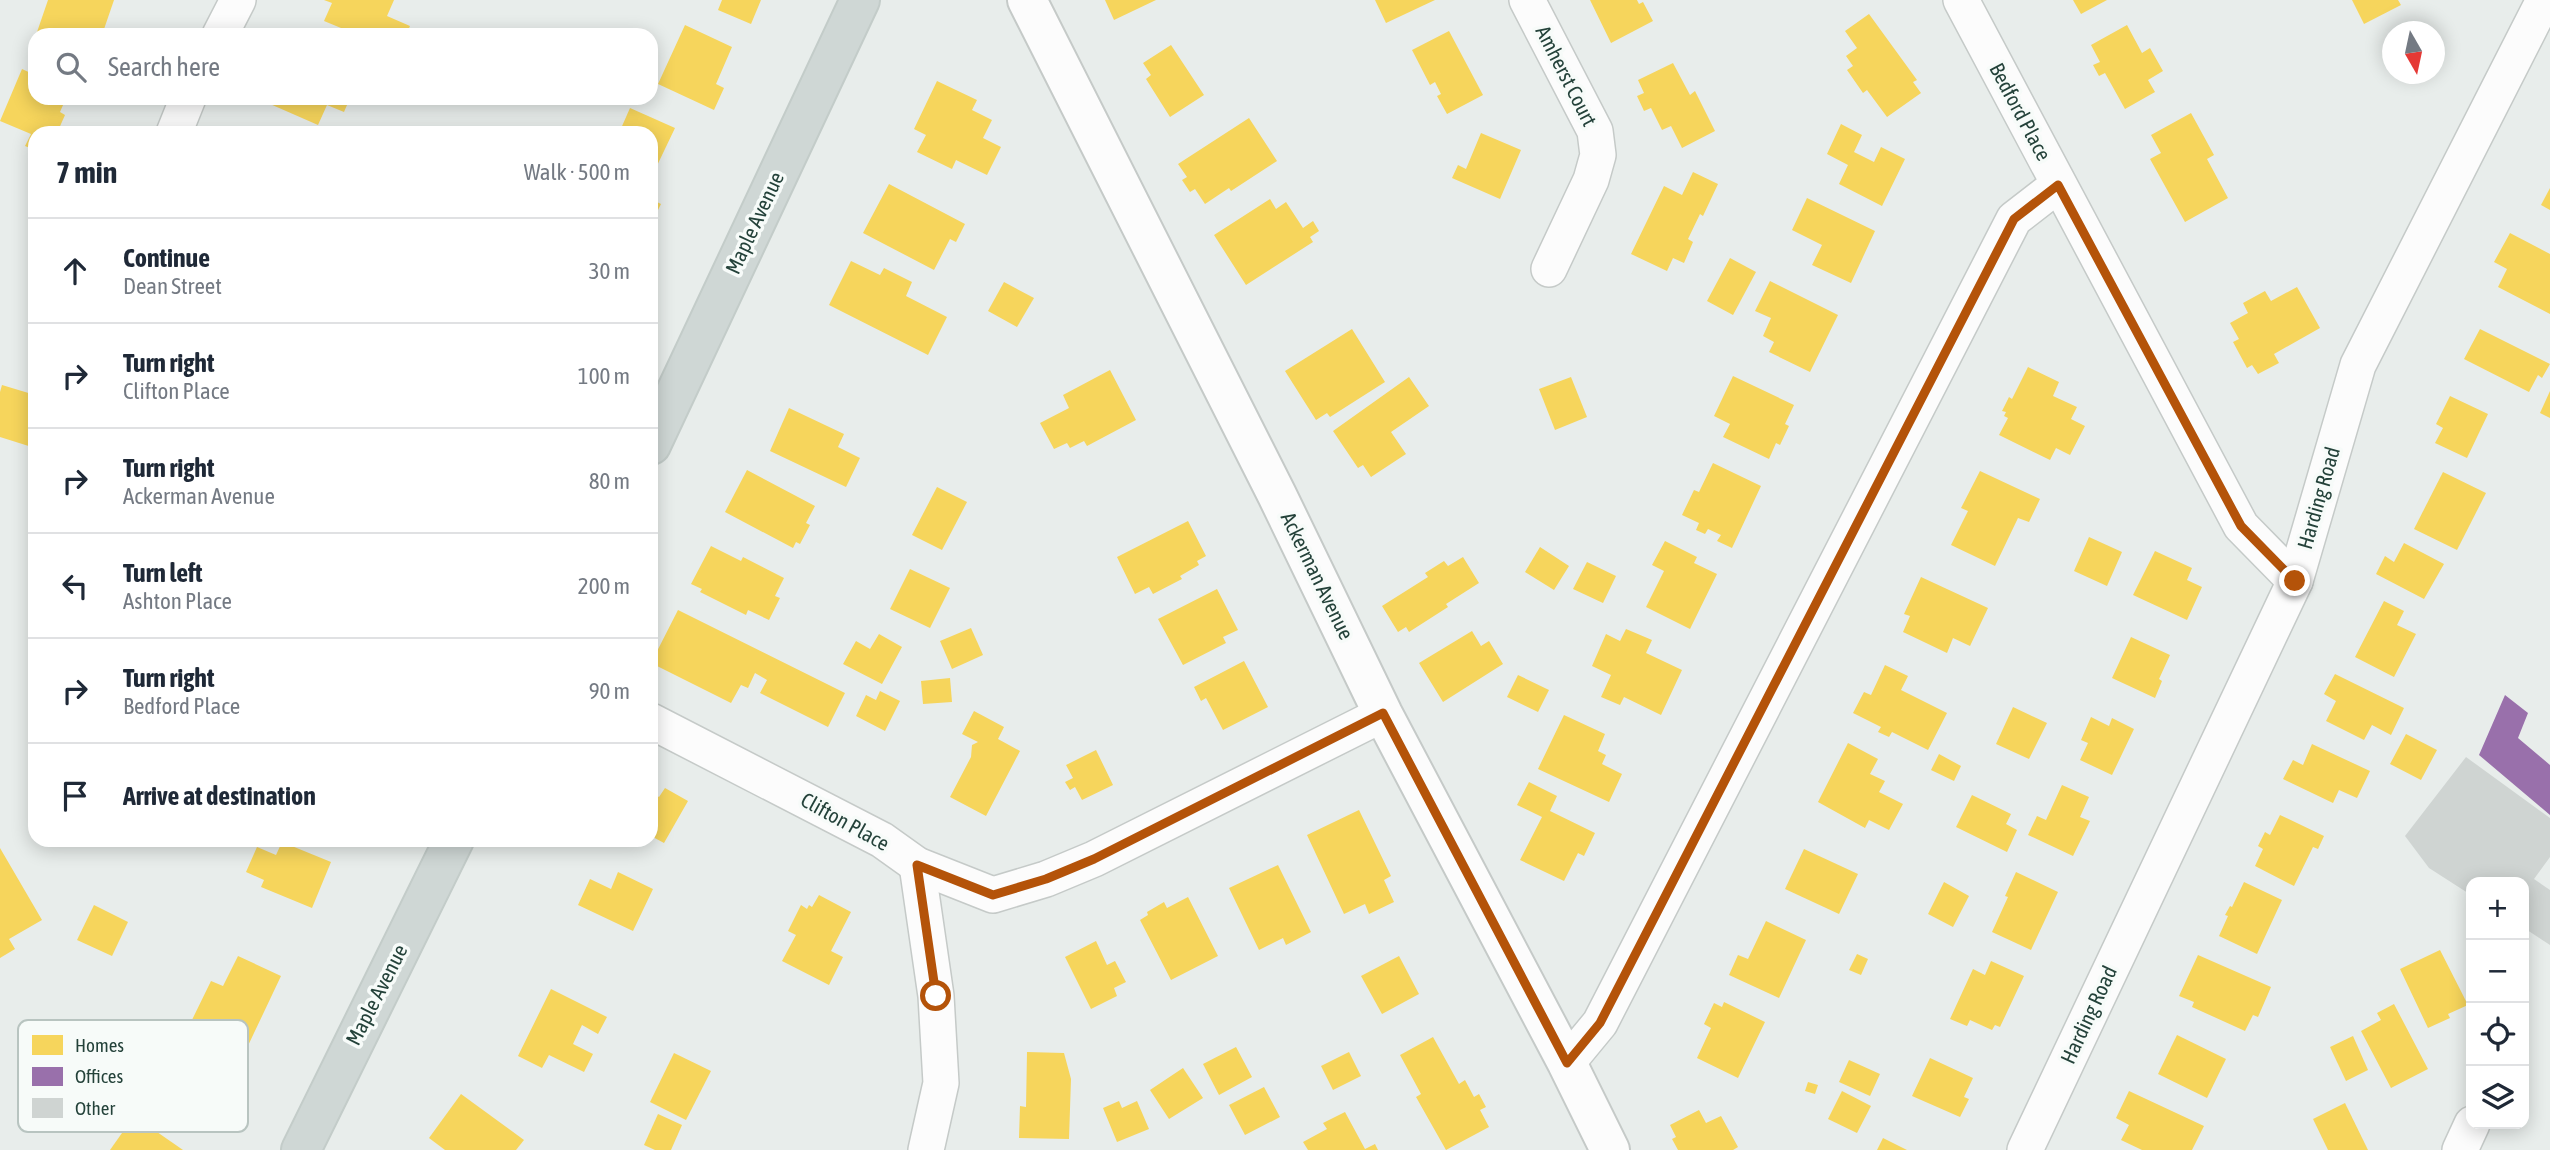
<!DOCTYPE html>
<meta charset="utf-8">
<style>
body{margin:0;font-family:"Asap Condensed",sans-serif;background:#f6f6f7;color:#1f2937}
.controls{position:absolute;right:21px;bottom:21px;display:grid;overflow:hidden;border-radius:14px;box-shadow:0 4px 18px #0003}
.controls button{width:63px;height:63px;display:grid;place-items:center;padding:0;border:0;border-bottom:2px solid #e0e1e3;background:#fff;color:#1f2937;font:35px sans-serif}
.compass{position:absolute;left:2382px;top:21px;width:63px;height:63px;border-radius:50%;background:#fff;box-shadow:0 4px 18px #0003;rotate:171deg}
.stop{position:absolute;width:21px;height:21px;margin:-16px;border:5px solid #b45309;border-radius:50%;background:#fff}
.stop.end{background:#b45309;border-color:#fff;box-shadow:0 2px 7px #0008}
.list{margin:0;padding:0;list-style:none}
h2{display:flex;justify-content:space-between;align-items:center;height:91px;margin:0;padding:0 28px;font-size:30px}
h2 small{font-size:23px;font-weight:400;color:#747a83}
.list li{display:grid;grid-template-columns:46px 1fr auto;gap:21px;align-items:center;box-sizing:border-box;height:105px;padding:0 28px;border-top:2px solid #e0e1e3}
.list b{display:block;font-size:26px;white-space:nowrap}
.list p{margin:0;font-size:23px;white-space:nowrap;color:#747a83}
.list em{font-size:23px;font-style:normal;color:#747a83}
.icon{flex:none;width:38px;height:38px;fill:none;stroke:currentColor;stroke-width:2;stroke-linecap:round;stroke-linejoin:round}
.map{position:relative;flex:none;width:2550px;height:1150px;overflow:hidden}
.search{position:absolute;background:#fff;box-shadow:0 4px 18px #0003;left:28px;top:28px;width:630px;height:77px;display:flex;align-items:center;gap:18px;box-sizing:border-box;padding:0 24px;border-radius:21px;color:#747a83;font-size:26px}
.panel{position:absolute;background:#fff;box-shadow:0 4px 18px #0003;left:28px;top:126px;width:630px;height:721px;border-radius:21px}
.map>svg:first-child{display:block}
.homes{fill:#f6d55c}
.offices{fill:#9970ab}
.building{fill:#cfd4d2}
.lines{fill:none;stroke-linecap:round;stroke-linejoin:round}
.minor-casing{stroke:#c5cac8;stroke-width:38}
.tertiary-casing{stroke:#c5cac8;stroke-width:42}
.primary-casing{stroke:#c3ccc9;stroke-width:42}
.minor{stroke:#fcfcfc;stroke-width:35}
.tertiary{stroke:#fcfcfc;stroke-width:38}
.primary{stroke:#cfd7d5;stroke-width:38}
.route{stroke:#b45309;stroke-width:9}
.labels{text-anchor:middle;stroke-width:7;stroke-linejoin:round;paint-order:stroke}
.street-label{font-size:21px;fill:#24423a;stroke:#f7fbf9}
.key{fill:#f7fbf9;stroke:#b8c4c0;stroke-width:2}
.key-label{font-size:19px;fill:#24423a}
</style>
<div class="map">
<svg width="2550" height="1150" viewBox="0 0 2550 1150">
<rect width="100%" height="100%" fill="#e8edeb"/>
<g class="homes">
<polygon points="48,0 114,0 102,35 36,35"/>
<polygon points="324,0 394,0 387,16 410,26 406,35 358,35 324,21 332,3"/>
<polygon points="722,0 761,0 751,24 718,10"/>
<polygon points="1105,0 1156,0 1114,20"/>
<polygon points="1375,0 1435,0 1386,23"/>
<polygon points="1590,0 1637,0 1639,4 1643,2 1653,21 1611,43"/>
<polygon points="2073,0 2107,0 2081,14"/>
<polygon points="2352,0 2398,0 2401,5 2364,24"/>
<polygon points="1869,14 1917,80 1913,82 1921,93 1887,117 1867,90 1863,93 1847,70 1853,66 1846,56 1857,48 1845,31"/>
<polygon points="685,25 732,47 716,84 724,88 714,110 658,84"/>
<polygon points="2127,25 2142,53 2150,48 2163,71 2148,80 2155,92 2125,109 2105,73 2099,76 2093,65 2100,62 2091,45"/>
<polygon points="1449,31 1483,95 1447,114 1437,96 1441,94 1435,82 1430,85 1412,50"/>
<polygon points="1171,45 1204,95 1170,117 1146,79 1151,75 1143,63"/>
<polygon points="1673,63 1690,95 1695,91 1715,131 1682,148 1671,126 1662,130 1651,108 1644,111 1637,96 1644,93 1638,80"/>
<polygon points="22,69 35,75 35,98 66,98 60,112 65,115 57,133 35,133 35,150 25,146 31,134 0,121"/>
<polygon points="937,81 977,100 972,110 992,120 983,138 1001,147 987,175 956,160 952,169 917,152 926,135 914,129"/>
<polygon points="272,98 350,98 344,112 327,105 318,125 270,104"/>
<polygon points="630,108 675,128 653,174 651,173 651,133 619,133"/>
<polygon points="2191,113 2214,155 2207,159 2228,198 2185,222 2150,159 2161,153 2151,135"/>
<polygon points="1249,118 1277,161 1231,191 1229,188 1205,204 1195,189 1190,192 1182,180 1187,177 1178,164"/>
<polygon points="1841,124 1862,135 1854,152 1874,162 1881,147 1905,159 1882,206 1839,184 1848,165 1827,154"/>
<polygon points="1481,133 1521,150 1500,199 1452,178 1458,165 1466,169"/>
<polygon points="1693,172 1718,184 1703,216 1700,214 1688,239 1693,242 1684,263 1673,258 1667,271 1631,254 1664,186 1682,195"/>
<polygon points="889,184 965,224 956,242 950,239 934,270 863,233"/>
<polygon points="2550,188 2550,210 2541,205"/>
<polygon points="1807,198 1875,231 1851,283 1812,265 1822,245 1792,230"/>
<polygon points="651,199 661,204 651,224"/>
<polygon points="1270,199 1276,209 1286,202 1303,228 1313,221 1319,231 1310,237 1313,242 1246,285 1214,235"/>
<polygon points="2510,233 2550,254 2550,314 2498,287 2507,269 2494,262"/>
<polygon points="1730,258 1756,272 1733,315 1707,301"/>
<polygon points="851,261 880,275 884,268 912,282 906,296 947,317 928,355 829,305"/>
<polygon points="1770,281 1838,315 1810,372 1769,352 1774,342 1763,336 1771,318 1755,311"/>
<polygon points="1004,282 1034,298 1017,327 988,311"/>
<polygon points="2297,287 2320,328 2274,354 2279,363 2258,374 2252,365 2247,368 2233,342 2239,339 2230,323 2248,313 2243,303 2265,291 2271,301"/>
<polygon points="1352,329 1385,382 1330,417 1327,413 1316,420 1285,371"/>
<polygon points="2480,329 2550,364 2542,378 2538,375 2529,392 2464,359"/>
<polygon points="2028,367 2059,382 2053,396 2077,407 2071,419 2085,426 2070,455 2056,448 2050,460 1999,435 2008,418 2004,416 2006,412 2002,411 2009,397 2012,399"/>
<polygon points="1110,370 1136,420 1087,446 1084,441 1070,448 1067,443 1054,449 1040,423 1069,408 1063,395"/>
<polygon points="1733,376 1794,405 1785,424 1789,426 1780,445 1776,443 1769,459 1723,437 1730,424 1714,416"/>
<polygon points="1409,377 1429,406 1391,432 1406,454 1371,477 1363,465 1358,468 1333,431"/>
<polygon points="1571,377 1587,417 1555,430 1539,389"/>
<polygon points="2,385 35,395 35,448 0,437 0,392"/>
<polygon points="2550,391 2550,418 2540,413"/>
<polygon points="2450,396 2488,414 2467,458 2435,443 2443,428 2436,424"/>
<polygon points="789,408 844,434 838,447 860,458 846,487 770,451"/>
<polygon points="1713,463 1761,486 1732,548 1717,541 1721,535 1708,529 1705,534 1696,530 1699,523 1682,515 1694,490 1699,492"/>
<polygon points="747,470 815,506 806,523 810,525 800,544 796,542 793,548 725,512"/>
<polygon points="1980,471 2040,499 2029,522 2018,518 1995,566 1951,545 1968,511 1961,508"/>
<polygon points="2443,472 2486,493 2457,550 2414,529"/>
<polygon points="937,487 967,502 942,550 912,535"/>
<polygon points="1188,521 1206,556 1197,561 1199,565 1180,576 1182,579 1153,594 1149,587 1135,594 1117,557"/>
<polygon points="2089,537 2122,552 2107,586 2074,571"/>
<polygon points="1665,541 1697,557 1694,563 1717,574 1690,629 1646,607 1664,571 1652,565"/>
<polygon points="2404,543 2444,564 2424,599 2376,574 2385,556 2394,562"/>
<polygon points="711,546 741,561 743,557 784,578 775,596 780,598 769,620 748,610 746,615 700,592 702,589 691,584"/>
<polygon points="1540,547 1569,566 1554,590 1525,572"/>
<polygon points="2155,551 2192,568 2187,580 2202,587 2187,620 2133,595"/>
<polygon points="1463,557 1479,583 1446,604 1448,607 1409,632 1406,627 1398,632 1382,606 1428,577 1425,573 1444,561 1448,566"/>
<polygon points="1587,562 1616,576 1603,603 1573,589"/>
<polygon points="910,569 950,588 930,628 890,609"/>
<polygon points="1921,577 1988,608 1970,646 1953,638 1947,653 1903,632 1910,616 1904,614"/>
<polygon points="1217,589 1238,630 1223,637 1226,643 1183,665 1158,619"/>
<polygon points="2384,601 2404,611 2397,625 2416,634 2394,677 2355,657"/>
<polygon points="678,610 845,693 828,727 760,693 767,680 755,673 748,688 741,685 731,703 651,663"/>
<polygon points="971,628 983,655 952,669 940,641"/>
<polygon points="1626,629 1652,640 1646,653 1682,670 1661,715 1624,697 1620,705 1601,697 1611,675 1592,666 1606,634 1620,641"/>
<polygon points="1472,631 1481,646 1489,641 1503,664 1443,702 1419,663"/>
<polygon points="879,634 902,647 882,684 843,664 856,641 870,649"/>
<polygon points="2131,637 2170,655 2159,679 2162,681 2155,698 2112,678"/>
<polygon points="1244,661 1268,707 1223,730 1206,698 1201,701 1194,687"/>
<polygon points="1885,665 1908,676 1901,690 1947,713 1928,750 1892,732 1889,737 1878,732 1881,727 1853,713 1864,692 1871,695"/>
<polygon points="2335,674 2404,708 2391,735 2372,725 2364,740 2326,721 2336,701 2324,694"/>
<polygon points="1518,675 1549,690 1538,712 1507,697"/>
<polygon points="950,678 952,702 923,704 921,681"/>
<polygon points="880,691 900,701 885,731 856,716 866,695 876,700"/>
<polygon points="2013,707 2047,723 2029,759 1996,744"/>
<polygon points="974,711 1004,727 998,739 1020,751 986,816 950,797 971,757 972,745 978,742 962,734"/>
<polygon points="1564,715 1605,734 1598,751 1606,755 1602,764 1622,774 1609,802 1538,769"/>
<polygon points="2091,717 2109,726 2112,718 2134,729 2112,775 2080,760 2088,743 2081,740"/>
<polygon points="2406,734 2437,750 2421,780 2390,764"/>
<polygon points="1848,743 1878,759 1870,774 1885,781 1879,792 1903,804 1889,830 1869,820 1865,828 1818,802"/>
<polygon points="2312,744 2370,771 2357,798 2339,790 2333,803 2283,779 2293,760 2303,765"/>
<polygon points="1096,750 1113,785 1082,800 1075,787 1070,790 1065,782 1073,778 1066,765"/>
<polygon points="1939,754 1961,766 1954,781 1931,770"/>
<polygon points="1529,782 1557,796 1550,811 1595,833 1584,856 1578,853 1564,881 1520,860 1542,817 1517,805"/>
<polygon points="2062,785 2089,797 2080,817 2090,821 2073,856 2028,835 2037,816 2046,820"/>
<polygon points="665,788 688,801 664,843 651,836 651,792 659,797"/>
<polygon points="1972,795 2011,814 2006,824 2017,830 2007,852 1956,827"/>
<polygon points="1359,810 1391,876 1384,880 1394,902 1369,914 1365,904 1344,914 1307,835"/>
<polygon points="2280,815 2324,836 2318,849 2313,847 2294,886 2255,866 2263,849 2258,846 2265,832 2270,835"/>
<polygon points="282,842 331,862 312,908 261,887 264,880 246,872 257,847 276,855"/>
<polygon points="0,848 42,920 9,939 15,949 0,958"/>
<polygon points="1804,849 1858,874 1839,914 1785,889"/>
<polygon points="1278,865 1311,932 1286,945 1283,938 1259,950 1229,888"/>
<polygon points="618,872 653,889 633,931 578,905 590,879 611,889"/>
<polygon points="2016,872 2058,892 2031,950 1992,932 2008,897 2005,896"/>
<polygon points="1944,882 1969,896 1953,927 1928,914"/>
<polygon points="2244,882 2282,900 2257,954 2219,936 2228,916 2225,915 2230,906 2232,907"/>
<polygon points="819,895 851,912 831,951 843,957 829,985 782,961 796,935 788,931 801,905 807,909 809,905 812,907"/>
<polygon points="1188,897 1218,956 1171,980 1140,920 1148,915 1147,912 1164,902 1167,908"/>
<polygon points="94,905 128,922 112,956 77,940"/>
<polygon points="1766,921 1806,940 1779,998 1729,975 1738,955 1748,959"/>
<polygon points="1096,941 1107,965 1115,961 1126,982 1114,988 1117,996 1091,1009 1065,957"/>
<polygon points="2440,950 2468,1005 2448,1014 2450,1018 2428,1028 2400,969"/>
<polygon points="1857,954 1868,959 1861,975 1849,970"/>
<polygon points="2198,955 2271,987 2258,1017 2253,1015 2245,1031 2192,1007 2194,1002 2179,996"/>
<polygon points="238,956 281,976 237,1069 196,1049 205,1031 190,1024 211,981 223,986"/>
<polygon points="1399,956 1419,994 1382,1014 1361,976"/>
<polygon points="1991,961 2024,976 2000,1027 1995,1025 1992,1030 1970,1020 1967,1026 1950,1019 1973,969 1985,975"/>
<polygon points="551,989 607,1017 598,1034 582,1025 573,1044 593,1054 584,1072 549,1055 542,1068 518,1056"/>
<polygon points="1724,1002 1765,1022 1738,1078 1697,1058 1711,1028 1704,1024 1714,1003 1722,1007"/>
<polygon points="2394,1004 2428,1069 2391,1088 2361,1031 2381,1020 2377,1013"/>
<polygon points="2177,1035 2226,1059 2207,1098 2158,1074"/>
<polygon points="2353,1036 2368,1070 2346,1081 2330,1047"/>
<polygon points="1433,1037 1459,1084 1465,1080 1474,1097 1479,1094 1486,1107 1480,1110 1489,1127 1446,1150 1416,1097 1421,1094 1400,1055"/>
<polygon points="1236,1047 1252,1077 1219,1095 1203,1064"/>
<polygon points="1027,1052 1064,1053 1071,1079 1069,1139 1019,1138 1020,1106 1026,1107"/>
<polygon points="1349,1052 1361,1076 1333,1090 1321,1066"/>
<polygon points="674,1053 711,1071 686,1120 650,1102"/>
<polygon points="1930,1058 1973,1078 1964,1097 1969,1099 1960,1117 1912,1096"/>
<polygon points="1849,1060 1880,1074 1870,1096 1839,1082"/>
<polygon points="1183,1068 1203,1098 1169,1119 1150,1090"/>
<polygon points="1808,1082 1818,1085 1815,1094 1805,1091"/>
<polygon points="1264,1087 1280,1117 1245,1135 1229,1105"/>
<polygon points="1842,1091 1871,1106 1857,1133 1828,1119"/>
<polygon points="2129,1091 2204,1126 2192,1150 2142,1150 2121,1140 2129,1125 2116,1118"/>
<polygon points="461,1094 524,1140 516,1150 445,1150 429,1138"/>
<polygon points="1119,1101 1122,1108 1137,1101 1149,1129 1117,1142 1103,1108"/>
<polygon points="2345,1103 2368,1150 2328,1150 2313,1119"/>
<polygon points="1699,1110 1706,1123 1721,1116 1738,1147 1733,1150 1678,1150 1672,1139 1676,1137 1670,1125"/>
<polygon points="1345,1112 1365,1149 1375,1144 1378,1150 1308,1150 1303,1142 1327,1129 1323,1123"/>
<polygon points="658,1114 682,1125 671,1150 655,1150 644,1145"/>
<polygon points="134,1116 183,1150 110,1150"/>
<polygon points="1883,1138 1907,1150 1877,1150"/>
</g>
<polygon class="offices" points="2505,695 2528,713 2518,738 2550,765 2550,815 2479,755"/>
<polygon class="building" points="2466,757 2550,818 2550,857 2534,879 2550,890 2550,945 2524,928 2524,882 2471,882 2471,895 2429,868 2405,836"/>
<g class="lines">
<g class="minor-casing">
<g id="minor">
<polyline points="1527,0 1595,131 1598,155 1591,180 1549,269"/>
<polyline points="1961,0 2241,526 2295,581"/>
<polyline points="220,35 238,0"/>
<polyline points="174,133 188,98"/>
<polyline points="651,721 882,840 917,865 993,895 1046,879 1094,859 1383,714"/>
<polyline points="917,865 936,996 941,1083 926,1150"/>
<polyline points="1567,1063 1600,1023 2014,219 2058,185"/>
<polyline points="2025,1150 2295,581 2358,365 2544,0"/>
<polyline points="2460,1150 2472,1124"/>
</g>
</g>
<g class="tertiary-casing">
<polyline id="tertiary" points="1027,0 1277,495 1383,714 1567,1063 1610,1150"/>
</g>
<g class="primary-casing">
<g id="primary">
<polyline points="651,445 860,0"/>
<polyline points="301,1150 454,840"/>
</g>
</g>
<use href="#minor" class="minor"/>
<use href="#tertiary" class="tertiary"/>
<use href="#primary" class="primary"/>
</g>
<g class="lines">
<polyline class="route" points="936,996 917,865 993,895 1046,879 1094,859 1383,713 1567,1063 1600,1023 2014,219 2058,185 2241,526 2295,581"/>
</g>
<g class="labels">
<g class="street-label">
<text transform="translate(1566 76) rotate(63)" y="7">Amherst Court</text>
<text transform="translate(2020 112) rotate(62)" y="7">Bedford Place</text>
<text transform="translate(755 223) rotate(-65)" y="7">Maple Avenue</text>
<text transform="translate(2319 498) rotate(-74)" y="7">Harding Road</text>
<text transform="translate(1317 576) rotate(64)" y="7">Ackerman Avenue</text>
<text transform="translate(845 822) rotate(29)" y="7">Clifton Place</text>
<text transform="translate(377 995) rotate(-63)" y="7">Maple Avenue</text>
<text transform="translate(2089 1015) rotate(-65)" y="7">Harding Road</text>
</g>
</g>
<rect x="18" y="1020" width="230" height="112" rx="10" class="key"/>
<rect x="32" y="1035" width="31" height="20" fill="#f6d55c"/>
<rect x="32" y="1067" width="31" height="19" fill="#9970ab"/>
<rect x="32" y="1098" width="31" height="20" fill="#cfd4d2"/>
<g class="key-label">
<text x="75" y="1052">Homes</text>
<text x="75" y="1083">Offices</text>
<text x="75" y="1115">Other</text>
</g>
</svg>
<div class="controls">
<button>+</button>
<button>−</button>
<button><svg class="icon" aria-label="locate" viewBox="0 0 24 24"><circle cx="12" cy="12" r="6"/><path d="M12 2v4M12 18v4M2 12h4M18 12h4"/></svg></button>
<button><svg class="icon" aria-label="layers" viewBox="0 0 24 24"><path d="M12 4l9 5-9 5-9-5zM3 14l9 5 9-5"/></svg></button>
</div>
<svg class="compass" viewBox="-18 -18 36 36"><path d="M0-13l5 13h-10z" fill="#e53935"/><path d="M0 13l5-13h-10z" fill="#747a83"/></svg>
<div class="stop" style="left:936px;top:996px"></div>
<div class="stop end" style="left:2295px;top:581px"></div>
<div class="search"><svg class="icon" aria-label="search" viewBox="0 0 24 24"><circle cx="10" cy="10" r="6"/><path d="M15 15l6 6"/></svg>Search here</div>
<section class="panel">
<h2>7 min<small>Walk · 500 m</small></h2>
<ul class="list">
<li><svg class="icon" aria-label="ahead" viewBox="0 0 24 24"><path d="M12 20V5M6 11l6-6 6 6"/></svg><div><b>Continue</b><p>Dean Street</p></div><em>30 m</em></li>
<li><svg class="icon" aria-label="right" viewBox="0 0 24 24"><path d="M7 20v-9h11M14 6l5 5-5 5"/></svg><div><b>Turn right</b><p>Clifton Place</p></div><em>100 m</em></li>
<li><svg class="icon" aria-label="right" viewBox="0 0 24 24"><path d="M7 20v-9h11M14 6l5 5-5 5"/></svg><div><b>Turn right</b><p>Ackerman Avenue</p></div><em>80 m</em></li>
<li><svg class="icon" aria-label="left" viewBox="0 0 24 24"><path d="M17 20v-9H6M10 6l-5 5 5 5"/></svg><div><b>Turn left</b><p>Ashton Place</p></div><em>200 m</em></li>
<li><svg class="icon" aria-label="right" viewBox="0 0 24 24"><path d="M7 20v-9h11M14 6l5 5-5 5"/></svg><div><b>Turn right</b><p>Bedford Place</p></div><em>90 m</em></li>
<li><svg class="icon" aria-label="arrive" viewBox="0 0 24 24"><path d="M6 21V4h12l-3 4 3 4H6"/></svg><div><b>Arrive at destination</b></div></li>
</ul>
</section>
</div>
